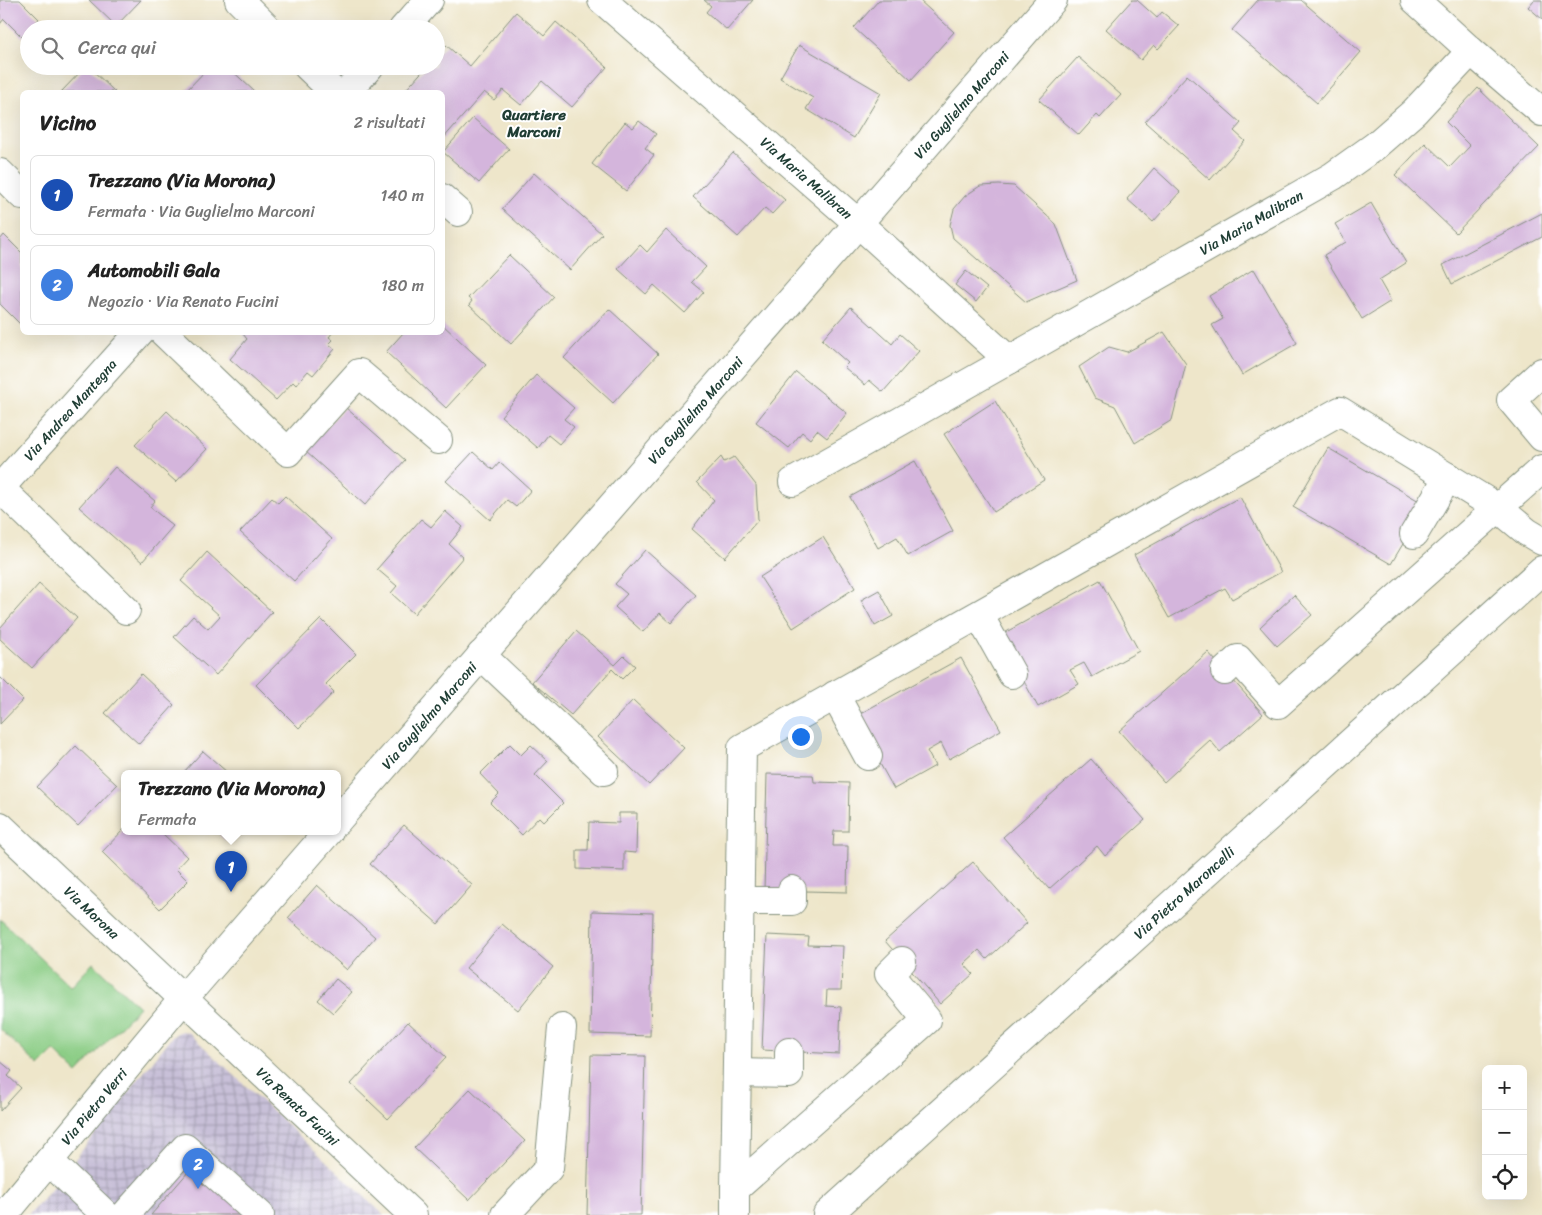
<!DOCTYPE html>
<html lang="it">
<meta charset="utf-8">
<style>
body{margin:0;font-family:Sriracha,sans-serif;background:#f6f6f6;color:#222}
.controls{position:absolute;right:15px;bottom:15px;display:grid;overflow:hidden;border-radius:8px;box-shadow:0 5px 20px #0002}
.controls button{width:45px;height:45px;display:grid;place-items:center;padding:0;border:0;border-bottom:1px solid #e0e0e0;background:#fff;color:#222;font:25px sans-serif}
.you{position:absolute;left:800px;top:736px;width:18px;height:18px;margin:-12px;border:4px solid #fff;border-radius:50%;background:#1a73e8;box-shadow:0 0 0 8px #1a73e833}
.badge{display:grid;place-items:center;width:32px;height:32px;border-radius:50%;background:#b5179e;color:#fff;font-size:16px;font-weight:700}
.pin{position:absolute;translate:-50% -41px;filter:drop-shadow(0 1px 2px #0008)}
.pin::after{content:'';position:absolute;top:26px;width:18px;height:15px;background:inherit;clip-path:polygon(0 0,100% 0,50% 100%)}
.popup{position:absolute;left:121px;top:770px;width:220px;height:65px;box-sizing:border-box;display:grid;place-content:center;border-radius:8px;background:#fff;filter:drop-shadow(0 1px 4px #0005);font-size:16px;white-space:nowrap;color:#767676}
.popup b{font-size:19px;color:#222}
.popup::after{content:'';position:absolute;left:50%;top:100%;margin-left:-10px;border:10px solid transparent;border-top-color:#fff}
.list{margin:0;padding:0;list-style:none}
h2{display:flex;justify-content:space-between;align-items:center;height:65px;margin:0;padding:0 20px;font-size:21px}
h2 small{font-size:16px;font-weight:400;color:#767676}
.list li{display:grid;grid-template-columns:32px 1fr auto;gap:15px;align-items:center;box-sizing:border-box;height:80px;margin:0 10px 10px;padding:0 10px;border:1px solid #e0e0e0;border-radius:8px}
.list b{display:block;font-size:19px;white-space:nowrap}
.list p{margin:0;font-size:16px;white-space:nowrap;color:#767676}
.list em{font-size:16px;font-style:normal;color:#767676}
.icon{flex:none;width:28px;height:28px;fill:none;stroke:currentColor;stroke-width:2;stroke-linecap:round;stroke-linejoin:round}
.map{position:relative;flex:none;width:1542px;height:1215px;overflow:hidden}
.search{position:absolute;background:#fff;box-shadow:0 5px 20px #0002;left:20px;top:20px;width:425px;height:55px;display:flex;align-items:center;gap:12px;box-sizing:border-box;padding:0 18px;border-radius:28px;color:#767676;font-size:19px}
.panel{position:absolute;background:#fff;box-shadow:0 5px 20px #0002;left:20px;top:90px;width:425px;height:245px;border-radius:8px}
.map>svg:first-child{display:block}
.industrial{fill:url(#industrial-grid)}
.green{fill:#8ccd86;stroke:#56855d}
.building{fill:#d4b5dc}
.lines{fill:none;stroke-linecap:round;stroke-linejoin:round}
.minor-casing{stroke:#86927f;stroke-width:30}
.minor{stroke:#fff;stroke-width:28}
.labels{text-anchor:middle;stroke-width:4;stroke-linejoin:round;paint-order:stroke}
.street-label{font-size:14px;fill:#1f3d34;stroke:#fff}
.neighbourhood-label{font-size:15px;font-weight:bold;fill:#1f3d34;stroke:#fff}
</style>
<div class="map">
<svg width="1542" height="1215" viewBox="0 0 1542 1215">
<defs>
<pattern id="industrial-grid" width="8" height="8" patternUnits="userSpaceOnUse" patternTransform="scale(1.25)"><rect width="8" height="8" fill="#c8c0d8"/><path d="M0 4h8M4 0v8" fill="none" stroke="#a29db0"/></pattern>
</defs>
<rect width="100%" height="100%" fill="#fff"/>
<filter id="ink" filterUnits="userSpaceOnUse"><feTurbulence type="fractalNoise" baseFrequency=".02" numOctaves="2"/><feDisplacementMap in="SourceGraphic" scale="10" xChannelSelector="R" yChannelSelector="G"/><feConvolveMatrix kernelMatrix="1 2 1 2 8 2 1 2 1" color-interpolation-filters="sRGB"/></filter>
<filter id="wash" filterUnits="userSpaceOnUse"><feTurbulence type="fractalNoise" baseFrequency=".0096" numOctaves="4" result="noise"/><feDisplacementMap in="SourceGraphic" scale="20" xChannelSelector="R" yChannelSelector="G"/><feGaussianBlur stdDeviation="1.12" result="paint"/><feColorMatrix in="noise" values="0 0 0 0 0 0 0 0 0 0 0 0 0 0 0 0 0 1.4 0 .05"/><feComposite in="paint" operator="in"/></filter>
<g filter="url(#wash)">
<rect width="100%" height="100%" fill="#eee6ca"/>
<polygon class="industrial" points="183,1031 189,1033 384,1215 28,1215 45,1197 171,1038 177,1033"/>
<polygon class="green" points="0,919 71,987 93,963 139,1007 77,1073 54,1051 39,1066 0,1029"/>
<g id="blocks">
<g class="building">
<polygon points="0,0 20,0 39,19 22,37 4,19 0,24"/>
<polygon points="89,0 141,0 116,26"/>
<polygon points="704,0 753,0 727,30 706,12 711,6"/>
<polygon points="879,0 919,0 954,32 911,80 854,28"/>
<polygon points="1132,0 1137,0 1157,18 1162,12 1179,26 1158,49 1154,45 1141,60 1106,29"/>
<polygon points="1258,0 1301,0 1361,52 1317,103 1232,30"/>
<polygon points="1534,0 1542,0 1542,19 1528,7"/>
<polygon points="516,12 544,36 556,22 607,67 572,107 542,81 521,105 503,90 494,100 484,92 442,140 442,92 404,92 427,66 436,66 436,56 446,45 470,66"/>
<polygon points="799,45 881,93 854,138 806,109 813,98 780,78"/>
<polygon points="1078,57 1121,95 1100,118 1097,115 1079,135 1039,100"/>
<polygon points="86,66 88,66 115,92 61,92"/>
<polygon points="210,66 227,66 255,92 185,92"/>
<polygon points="1187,75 1241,123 1234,131 1245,141 1210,180 1145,122"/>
<polygon points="1478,88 1539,147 1456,233 1395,175 1425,143 1450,167 1470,146 1446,122"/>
<polygon points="473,118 509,149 479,183 443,152"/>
<polygon points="639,121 656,134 645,148 654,155 626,191 592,164 625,122 633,128"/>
<polygon points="733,153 785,200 772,214 765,208 738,237 693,197"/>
<polygon points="1154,168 1180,192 1153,222 1127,199"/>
<polygon points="534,173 602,234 570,270 502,209"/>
<polygon points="999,185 1014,186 1056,224 1077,280 1026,302 953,238 950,225 954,209 965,196 980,186"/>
<polygon points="1371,203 1406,263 1379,280 1391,301 1362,319 1324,255 1346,242 1335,224"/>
<polygon points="1542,213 1542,237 1452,284 1443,265"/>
<polygon points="666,230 706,267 692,282 704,292 685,313 654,285 646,294 618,269 640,245 647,252"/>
<polygon points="4,235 22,253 22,326 0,304 0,240"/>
<polygon points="509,255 554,297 511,344 469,305 472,301 468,298"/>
<polygon points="1254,269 1297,343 1242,375 1212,325 1223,319 1209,296"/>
<polygon points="966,271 987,288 976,302 955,285"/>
<polygon points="851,307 892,344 900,334 919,351 883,392 869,380 865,385 844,367 848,363 822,340"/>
<polygon points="609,309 658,354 613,403 564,358"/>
<polygon points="442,324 486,365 446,408 386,352 404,332 442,332"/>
<polygon points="244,332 333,332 329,337 333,340 329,344 335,349 313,375 308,371 296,385 293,382 276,400 230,359 247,339 243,334"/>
<polygon points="1164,332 1186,364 1172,420 1135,443 1115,406 1095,398 1079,367 1109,347 1127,352"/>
<polygon points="796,372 847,413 827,438 817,430 810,439 802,432 789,448 756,422"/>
<polygon points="536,375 574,408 564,419 574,427 559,444 548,435 538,448 501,416"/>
<polygon points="995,401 1044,480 994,512 944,434"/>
<polygon points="345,407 405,460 365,505 305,451"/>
<polygon points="167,411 207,449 176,482 135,445"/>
<polygon points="1328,448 1426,505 1391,564 1293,507"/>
<polygon points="473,452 493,470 500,462 531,490 516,507 507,500 490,520 446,481"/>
<polygon points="721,457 724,462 734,457 756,485 758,520 725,558 692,529 714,500 697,482"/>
<polygon points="915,461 953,531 908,556 897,537 878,548 850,497"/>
<polygon points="115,467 155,501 150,507 173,526 142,562 79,507"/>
<polygon points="285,496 332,539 294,581 240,532 272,498 278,503"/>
<polygon points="1240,497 1281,572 1232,599 1225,588 1169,618 1134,555"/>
<polygon points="445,511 463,527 449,544 463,557 414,614 391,593 397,586 377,569 421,519 431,527"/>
<polygon points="823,537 855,588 793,628 760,577"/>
<polygon points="645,550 696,595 671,623 660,613 643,632 615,607 627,594 615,584"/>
<polygon points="207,552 272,612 216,675 174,637 193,616 208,629 220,616 181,581"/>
<polygon points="1100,580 1139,651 1092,677 1084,663 1070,670 1079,684 1038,707 999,636"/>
<polygon points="39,584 77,618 32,668 0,639 0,628"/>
<polygon points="879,590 893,616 875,626 861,600"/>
<polygon points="1294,595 1312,615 1277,646 1260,627"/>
<polygon points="321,619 356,654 326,684 334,692 299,728 256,685"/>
<polygon points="576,631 615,665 624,656 635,666 622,679 612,669 571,715 532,682"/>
<polygon points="1208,652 1263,714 1220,752 1210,740 1164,782 1119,731"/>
<polygon points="961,658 1001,730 949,759 941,743 927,751 935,766 894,789 854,717"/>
<polygon points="141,674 174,705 139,744 105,713"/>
<polygon points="0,677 23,700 0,724"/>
<polygon points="633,700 684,748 649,785 598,737"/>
<polygon points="510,744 521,755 531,745 548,761 535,775 563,803 544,822 539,817 522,835 490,803 499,794 480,774"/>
<polygon points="76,746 117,785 78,826 37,787"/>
<polygon points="203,751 228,773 183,773"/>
<polygon points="1091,759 1145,820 1105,856 1097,846 1049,889 1003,837"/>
<polygon points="767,774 813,775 814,782 849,783 848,831 834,831 833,846 848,846 847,892 764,890"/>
<polygon points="619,813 637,813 636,853 624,852 624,871 577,869 577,850 588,850 589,822 619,823"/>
<polygon points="404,825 472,885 438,924 370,864"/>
<polygon points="125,828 125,831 160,831 187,857 176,869 188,881 160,909 102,852"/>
<polygon points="216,831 234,831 225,840"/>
<polygon points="973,862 1027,923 987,959 979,950 964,964 973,974 940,1004 885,941"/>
<polygon points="317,885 375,937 347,970 288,918"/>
<polygon points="592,911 653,913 650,1036 590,1034"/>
<polygon points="502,924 553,967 518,1010 466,968"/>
<polygon points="767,935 809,937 808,945 843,946 841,990 827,990 826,1006 841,1007 839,1054 762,1050"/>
<polygon points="336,979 352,992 333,1013 318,1000"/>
<polygon points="408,1022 446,1057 388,1119 351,1084"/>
<polygon points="591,1055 645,1056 641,1215 587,1215"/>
<polygon points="0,1061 12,1071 8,1076 21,1088 0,1111"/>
<polygon points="470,1089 525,1141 469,1200 414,1148"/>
<polygon points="195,1164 252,1215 151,1215"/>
</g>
</g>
</g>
<g filter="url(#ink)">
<use href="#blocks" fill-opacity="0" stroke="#86927f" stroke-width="1"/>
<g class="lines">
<g class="minor-casing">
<g id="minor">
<polyline points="239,0 268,29"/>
<path id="s1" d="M602,0L858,223L1009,360L1333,176L1375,146L1414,112L1471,51"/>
<polyline points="1415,0 1471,51 1542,112"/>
<polyline points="403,29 429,0"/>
<polyline points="307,66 334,92"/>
<polyline points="347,92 370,66"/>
<polyline points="0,173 22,195"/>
<polyline points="442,198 458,212"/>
<polyline points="163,332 288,452 359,373 438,440"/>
<polyline points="1542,372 1511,400 1542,437"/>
<polyline points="793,482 1009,360"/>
<path id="s2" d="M0,488L140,332"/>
<polyline points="0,488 126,610"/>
<polyline points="1414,534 1448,477"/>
<polyline points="979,615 1012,674"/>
<polyline points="481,655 604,771"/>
<polyline points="1225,671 1238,659 1278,704 1498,508 1527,532 1542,541"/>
<polyline points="835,695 868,756"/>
<path id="s3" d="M337,821L1053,0"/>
<path id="s4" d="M0,826L413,1215"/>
<polyline points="740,901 792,901 792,890"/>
<polyline points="737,1073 789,1074 789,1052"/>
<polyline points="49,1161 106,1215"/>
<polyline points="735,1189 742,748 1340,411 1498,508 1542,469"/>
<path id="s5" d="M4,1215L184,998L329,831"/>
<polyline points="125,1215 185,1148 260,1215"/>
<polyline points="505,1215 549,1168 562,1028"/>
<polyline points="735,1215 735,1189 927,1020 889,974 902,961"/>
<path id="s6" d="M827,1215L1542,570"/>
</g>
</g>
<use href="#minor" class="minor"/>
</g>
</g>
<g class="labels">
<g class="street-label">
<text dy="5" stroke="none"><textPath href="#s3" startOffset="950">Via Guglielmo Marconi</textPath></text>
<text dy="5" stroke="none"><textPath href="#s1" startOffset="271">Via Maria Malibran</textPath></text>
<text dy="5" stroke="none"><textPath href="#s1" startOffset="822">Via Maria Malibran</textPath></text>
<text dy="5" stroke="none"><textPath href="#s2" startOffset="105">Via Andrea Mantegna</textPath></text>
<text dy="5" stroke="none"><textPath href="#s3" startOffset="545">Via Guglielmo Marconi</textPath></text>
<text dy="5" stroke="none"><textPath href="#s3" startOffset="140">Via Guglielmo Marconi</textPath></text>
<text dy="5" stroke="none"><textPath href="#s6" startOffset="481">Via Pietro Maroncelli</textPath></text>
<text dy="5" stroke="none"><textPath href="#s4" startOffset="126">Via Morona</textPath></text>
<text dy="5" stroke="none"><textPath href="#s5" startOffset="141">Via Pietro Verri</textPath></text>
<text dy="5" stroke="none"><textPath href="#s4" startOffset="409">Via Renato Fucini</textPath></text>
</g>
<g class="neighbourhood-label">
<text x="534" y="120">Quartiere<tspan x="534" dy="17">Marconi</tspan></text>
</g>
</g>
</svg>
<div class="controls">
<button>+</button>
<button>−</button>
<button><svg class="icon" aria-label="locate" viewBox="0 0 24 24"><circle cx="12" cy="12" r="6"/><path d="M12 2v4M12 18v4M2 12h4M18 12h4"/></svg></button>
</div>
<div class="you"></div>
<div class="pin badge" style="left:231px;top:892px;background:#1a4fb4">1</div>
<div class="popup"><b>Trezzano (Via Morona)</b>Fermata</div>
<div class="pin badge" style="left:198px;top:1189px;background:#3f7fe0">2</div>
<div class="search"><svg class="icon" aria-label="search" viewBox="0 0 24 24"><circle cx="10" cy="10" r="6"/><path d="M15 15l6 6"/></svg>Cerca qui</div>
<section class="panel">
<h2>Vicino<small>2 risultati</small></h2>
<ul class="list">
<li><span class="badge" style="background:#1a4fb4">1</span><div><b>Trezzano (Via Morona)</b><p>Fermata · Via Guglielmo Marconi</p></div><em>140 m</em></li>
<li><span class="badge" style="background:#3f7fe0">2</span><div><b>Automobili Gala</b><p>Negozio · Via Renato Fucini</p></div><em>180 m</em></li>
</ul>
</section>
</div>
